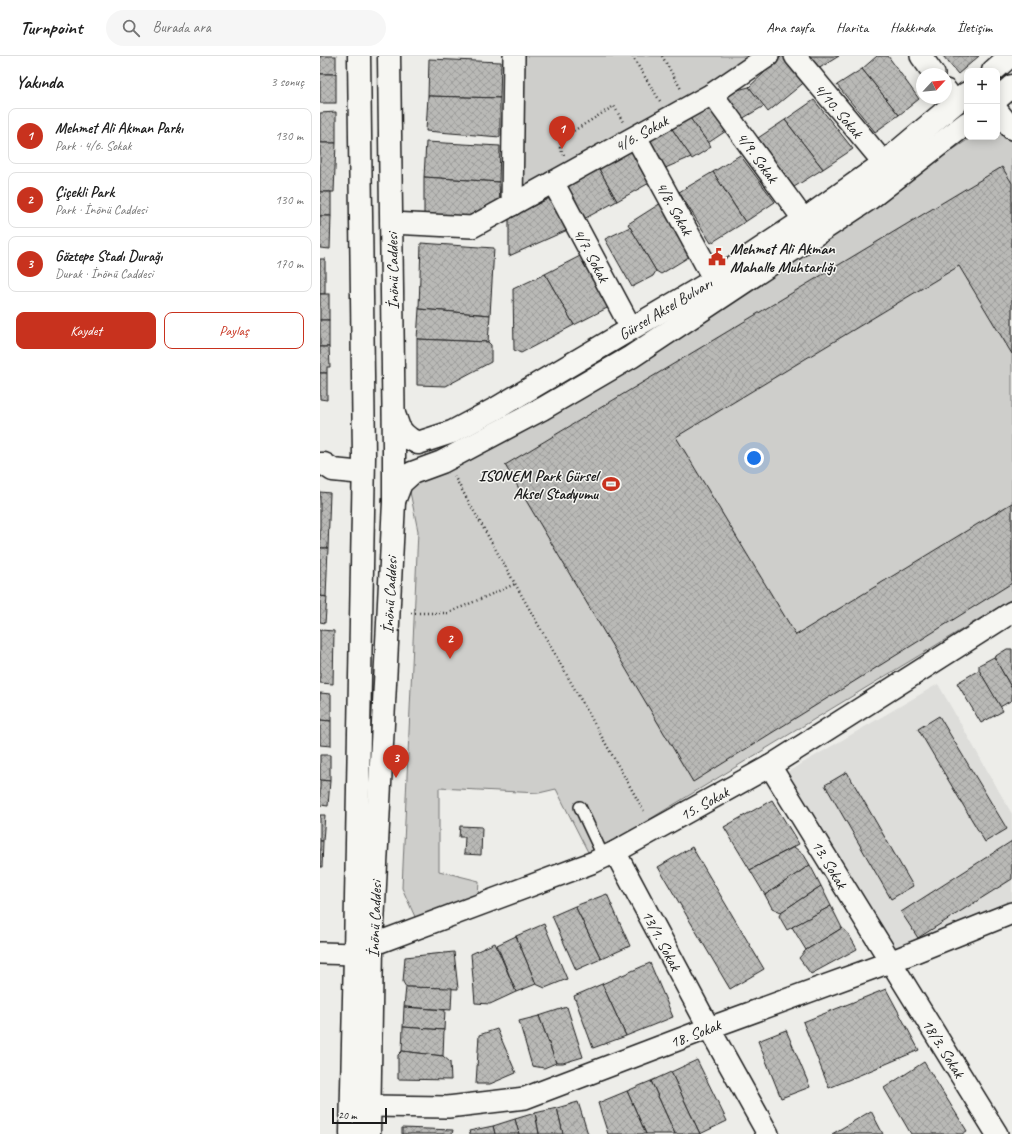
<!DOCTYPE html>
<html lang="tr">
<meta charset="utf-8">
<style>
body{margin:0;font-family:Caveat,sans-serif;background:#f6f6f6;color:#222}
.controls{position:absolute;right:12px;top:12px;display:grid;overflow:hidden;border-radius:8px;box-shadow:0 2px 10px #0003}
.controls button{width:36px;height:36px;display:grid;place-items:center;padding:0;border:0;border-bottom:1px solid #e0e0e0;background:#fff;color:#222;font:20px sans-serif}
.compass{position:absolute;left:596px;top:12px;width:36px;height:36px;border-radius:50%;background:#fff;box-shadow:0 2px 10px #0003;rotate:64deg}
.scale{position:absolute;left:12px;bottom:10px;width:55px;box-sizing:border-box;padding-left:4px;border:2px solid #1c1c1c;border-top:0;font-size:11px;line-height:14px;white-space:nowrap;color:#1c1c1c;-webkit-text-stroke:3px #f6f6f2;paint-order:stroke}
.you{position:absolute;left:434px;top:402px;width:14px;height:14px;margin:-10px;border:3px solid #fff;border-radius:50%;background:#1a73e8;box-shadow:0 0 0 6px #1a73e833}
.badge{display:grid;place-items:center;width:26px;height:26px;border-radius:50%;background:#c8321e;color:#fff;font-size:13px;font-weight:700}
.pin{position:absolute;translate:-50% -33px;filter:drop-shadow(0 1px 2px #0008)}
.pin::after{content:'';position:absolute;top:21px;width:14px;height:12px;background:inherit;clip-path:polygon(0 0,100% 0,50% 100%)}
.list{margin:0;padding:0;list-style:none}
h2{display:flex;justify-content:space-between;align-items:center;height:52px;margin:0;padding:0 16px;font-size:17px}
h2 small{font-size:13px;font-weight:400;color:#767676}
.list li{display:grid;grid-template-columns:26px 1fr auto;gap:12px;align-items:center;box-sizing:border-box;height:56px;margin:0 8px 8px;padding:0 8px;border:1px solid #e0e0e0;border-radius:8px}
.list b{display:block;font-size:15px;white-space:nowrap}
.list p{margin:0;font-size:13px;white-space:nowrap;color:#767676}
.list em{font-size:13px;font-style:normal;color:#767676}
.actions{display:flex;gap:8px;padding:12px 16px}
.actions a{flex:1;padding:9px 0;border:1px solid #c8321e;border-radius:8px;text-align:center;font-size:14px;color:#c8321e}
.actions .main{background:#c8321e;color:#fff}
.icon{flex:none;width:22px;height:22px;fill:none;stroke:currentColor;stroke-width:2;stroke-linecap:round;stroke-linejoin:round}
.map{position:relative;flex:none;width:692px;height:1078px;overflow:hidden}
header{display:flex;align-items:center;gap:24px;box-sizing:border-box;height:56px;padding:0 20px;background:#fff;border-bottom:1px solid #e0e0e0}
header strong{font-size:19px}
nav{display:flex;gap:22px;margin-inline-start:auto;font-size:14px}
.search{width:280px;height:36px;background:#f6f6f6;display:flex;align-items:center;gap:10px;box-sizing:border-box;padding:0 14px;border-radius:22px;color:#767676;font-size:15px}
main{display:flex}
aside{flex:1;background:#fff}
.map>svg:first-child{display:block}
.built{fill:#ddddda}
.green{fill:#cececb;stroke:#757574}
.building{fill:url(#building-cross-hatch);stroke:#1c1c1c}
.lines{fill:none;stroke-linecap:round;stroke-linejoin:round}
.service-casing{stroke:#1c1c1c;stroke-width:14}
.minor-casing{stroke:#1c1c1c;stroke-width:24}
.tertiary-casing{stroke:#1c1c1c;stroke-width:25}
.primary-casing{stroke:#1c1c1c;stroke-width:25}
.path{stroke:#1c1c1c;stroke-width:2.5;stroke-dasharray:1 3;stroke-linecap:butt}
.service{stroke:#f6f6f2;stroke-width:11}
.minor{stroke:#f6f6f2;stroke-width:21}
.tertiary{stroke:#f6f6f2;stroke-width:22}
.primary{stroke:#f6f6f2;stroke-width:22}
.labels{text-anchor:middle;stroke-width:3;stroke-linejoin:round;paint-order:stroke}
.street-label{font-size:16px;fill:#1c1c1c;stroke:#f6f6f2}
.poi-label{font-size:16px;font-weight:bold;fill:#1c1c1c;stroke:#f6f6f2;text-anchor:start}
</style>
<header>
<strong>Turnpoint</strong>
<div class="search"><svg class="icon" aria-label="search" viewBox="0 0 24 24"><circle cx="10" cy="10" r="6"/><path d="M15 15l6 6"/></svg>Burada ara</div>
<nav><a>Ana sayfa</a><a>Harita</a><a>Hakkında</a><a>İletişim</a></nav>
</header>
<main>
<aside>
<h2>Yakında<small>3 sonuç</small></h2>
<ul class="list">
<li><span class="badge">1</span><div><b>Mehmet Ali Akman Parkı</b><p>Park · 4/6. Sokak</p></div><em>130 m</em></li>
<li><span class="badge">2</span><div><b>Çiçekli Park</b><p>Park · İnönü Caddesi</p></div><em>130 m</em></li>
<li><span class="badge">3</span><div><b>Göztepe Stadı Durağı</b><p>Durak · İnönü Caddesi</p></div><em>170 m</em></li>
</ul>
<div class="actions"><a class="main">Kaydet</a><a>Paylaş</a></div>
</aside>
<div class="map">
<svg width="692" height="1078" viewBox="0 0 692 1078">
<defs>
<pattern id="building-cross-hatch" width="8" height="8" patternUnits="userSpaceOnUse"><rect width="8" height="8" fill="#b9b9b6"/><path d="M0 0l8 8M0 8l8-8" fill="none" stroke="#9e9e9c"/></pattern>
</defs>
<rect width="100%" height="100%" fill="#edede9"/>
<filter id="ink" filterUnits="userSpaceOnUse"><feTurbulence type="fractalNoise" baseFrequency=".025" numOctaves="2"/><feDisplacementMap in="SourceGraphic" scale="8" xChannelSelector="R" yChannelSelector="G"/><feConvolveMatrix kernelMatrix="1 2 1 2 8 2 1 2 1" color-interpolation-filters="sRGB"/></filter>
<g filter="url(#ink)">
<polygon class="built" points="618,628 692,758 692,847 574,898 464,718"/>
<g class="green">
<polygon points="194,0 447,0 192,149"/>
<polygon points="677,64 692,73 692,543 289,788 269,798 236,733 219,737 119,732 119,815 159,825 158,841 96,863 82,832 98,475 87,421 337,289 652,81 677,81"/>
</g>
<g class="building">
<rect x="0" y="0" width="16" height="18"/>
<polygon points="462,0 467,0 487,24 448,56 429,31"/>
<polygon points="487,0 519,0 498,13"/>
<polygon points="557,0 568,0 599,43 579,59 542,13"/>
<polygon points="623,0 659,0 638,18"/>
<polygon points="109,3 181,6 180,42 108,40"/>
<polygon points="542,13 579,59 555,76 517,29"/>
<rect x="0" y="18" width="16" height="29"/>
<polygon points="429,31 444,50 420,64 402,38"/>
<polygon points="108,40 180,42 180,81 106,75"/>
<polygon points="389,43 409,73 388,87 367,58"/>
<polygon points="494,44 533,93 503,113 465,64"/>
<polygon points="16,56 16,87 0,87 0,57"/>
<polygon points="367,58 391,91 372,103 350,70"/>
<polygon points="465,64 503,113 474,131 438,82"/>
<polygon points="350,70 371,101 343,113 326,85"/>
<polygon points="106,86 180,90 179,126 104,121"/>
<polygon points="0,87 16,87 14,136 0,136"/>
<polygon points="312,94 331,126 297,145 279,113"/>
<polygon points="420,99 455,146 425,166 393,116"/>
<polygon points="682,111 692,127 692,298 639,210 356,381 476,579 692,447 692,527 373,726 185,409"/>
<polygon points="279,113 297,145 262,164 245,132"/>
<polygon points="393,116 425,166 391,187 359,136"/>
<polygon points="104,121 179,126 180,148 149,163 104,159"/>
<rect x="0" y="136" width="11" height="24"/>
<polygon points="236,139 252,172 189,200 189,162"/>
<polygon points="341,147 372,199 341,218 336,215 308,168"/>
<polygon points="0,160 11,160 10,193 0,192"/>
<polygon points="310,171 336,215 333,220 312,231 285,183"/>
<polygon points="101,187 174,192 170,259 99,253"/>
<polygon points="264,198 293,249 254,269 225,218"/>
<rect x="0" y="203" width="5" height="35"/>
<polygon points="225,218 254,269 201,297 194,294 193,233"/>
<rect x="0" y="238" width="9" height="26"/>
<polygon points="99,253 170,259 168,286 97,283"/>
<rect x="0" y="264" width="9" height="27"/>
<polygon points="97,283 168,286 171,289 171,306 126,330 97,329"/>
<polygon points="0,291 9,291 10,311 7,311 7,317 0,317"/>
<polygon points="0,317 7,317 7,344 0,343"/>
<polygon points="0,436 10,437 8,492 0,492"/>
<polygon points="0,492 8,492 6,541 0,540"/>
<polygon points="0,540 7,541 5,567 0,566"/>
<polygon points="0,574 14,575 13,628 0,627"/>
<polygon points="687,593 692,593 692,633 674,601"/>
<polygon points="674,601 692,633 692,644 680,651 659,614 659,609"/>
<polygon points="659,614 683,655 661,667 637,627"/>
<polygon points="0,637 11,638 11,665 0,664"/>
<polygon points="619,660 687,773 665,786 598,673"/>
<polygon points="0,664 11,665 11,690 0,689"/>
<polygon points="0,699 10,699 10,725 0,724"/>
<polygon points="527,716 593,830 571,843 505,729"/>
<polygon points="0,724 10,725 8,750 0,749"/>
<polygon points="452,744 479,788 430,814 404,771"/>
<polygon points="0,759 5,759 3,785 0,785"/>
<polygon points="140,770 162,771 161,799 144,798 145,781 139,781"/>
<polygon points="0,785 3,785 2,811 0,811"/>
<polygon points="692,785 692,823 598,882 581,856"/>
<polygon points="372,791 444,913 410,933 338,811"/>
<polygon points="474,791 484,799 490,809 445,839 430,814"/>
<polygon points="490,809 501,830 461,856 452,852 445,839"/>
<polygon points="501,830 511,850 467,874 459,860 461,856"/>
<polygon points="287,838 310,890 281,903 255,850"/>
<polygon points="255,850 281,903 256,914 232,860"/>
<polygon points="511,850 522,872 486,894 472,871"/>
<polygon points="224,868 247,923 225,932 216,928 196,880"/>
<polygon points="522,872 528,877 537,893 491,918 479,902 486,894"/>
<polygon points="196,880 216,928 196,936 177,889"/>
<polygon points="175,887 196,936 170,948 155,947 151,898"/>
<polygon points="134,896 138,933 86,931 83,926 85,901"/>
<polygon points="330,907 353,961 306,980 282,928"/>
<polygon points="282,928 306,980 273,992 254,940"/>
<polygon points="86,931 132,932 131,954 84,951"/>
<polygon points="566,933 599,994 509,1032 483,966"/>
<polygon points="84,951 125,954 124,974 83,971"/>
<polygon points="247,951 263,1001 243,1007 236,1007 219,960"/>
<polygon points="219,960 236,1007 224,1012 212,1010 199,965"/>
<polygon points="83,971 124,974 123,1000 82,995"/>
<polygon points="177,973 196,1017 170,1028 156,1028 159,979"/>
<polygon points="466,974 490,1031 461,1042 438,985"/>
<polygon points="82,995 123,1000 130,1006 131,1024 78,1023 78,999"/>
<polygon points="377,1004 407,1065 380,1078 351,1016"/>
<polygon points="604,1006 647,1075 642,1078 591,1078 564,1032"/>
<polygon points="351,1016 380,1078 355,1078 331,1025"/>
<polygon points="331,1025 355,1078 326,1078 307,1035"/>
<polygon points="307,1035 326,1078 288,1078 278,1047"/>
<polygon points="258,1046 268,1078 243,1078 237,1052"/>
<polygon points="237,1052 243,1078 219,1078 215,1057"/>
<polygon points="551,1055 563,1078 512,1078"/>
<polygon points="215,1057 219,1078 199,1078 195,1063"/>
<polygon points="195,1063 199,1078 175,1078 173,1070"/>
<polygon points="173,1070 175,1078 150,1078 149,1075"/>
<polygon points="82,1072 133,1074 132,1078 82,1078"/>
</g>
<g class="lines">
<g class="service-casing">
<polyline id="service" points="260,751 284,802"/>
</g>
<g class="minor-casing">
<g id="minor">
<polyline points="475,0 564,107"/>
<polyline points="601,0 614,18"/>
<polyline points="626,34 635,47"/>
<polyline points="392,38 484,164"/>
<polyline points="677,54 692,73"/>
<polyline points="316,81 394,224"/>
<polyline points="233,126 311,272"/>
<polyline points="192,149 194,0"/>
<polyline points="71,167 152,171 392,38 448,0"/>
<polyline points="450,710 677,1078"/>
<polyline points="295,796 389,972 448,1078"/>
<polyline points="52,889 274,806 295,796 450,710 692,556"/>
<polyline points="0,897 35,898"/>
<polyline points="49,1050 128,1051 205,1042 389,972 570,906 692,857"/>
</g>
</g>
<g class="tertiary-casing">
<polyline id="tertiary" points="0,408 4,408 13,414 43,417"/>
</g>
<g class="primary-casing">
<g id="primary">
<polyline points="673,15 690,0"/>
<polyline points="677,43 692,30"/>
<polyline points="74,358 79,372 84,378 90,383 98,387 132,376 177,352 394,224 484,164 564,107 647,37"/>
<polyline points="74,445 81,427 92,417 122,406 222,353 311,301 549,143 647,67"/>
<polyline points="31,1078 35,898 44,400 39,0"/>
<polyline points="49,1078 52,889 74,446 74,392 69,0"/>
</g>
</g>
<g class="path">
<polyline points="312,0 340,45"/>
<polyline points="342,0 361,33"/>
<polyline points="244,99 240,92 242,82 294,50 303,66"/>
<polyline points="134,420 325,757"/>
<polyline points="91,557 128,557 195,528"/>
</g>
<use href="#service" class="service"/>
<use href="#minor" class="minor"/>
<use href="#tertiary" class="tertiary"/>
<use href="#primary" class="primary"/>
</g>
</g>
<defs>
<g id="civic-bare" transform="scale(1.38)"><path d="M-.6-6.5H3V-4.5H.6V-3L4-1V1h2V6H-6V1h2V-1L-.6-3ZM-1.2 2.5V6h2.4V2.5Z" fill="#c8321e" stroke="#f6f6f2" stroke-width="2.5" paint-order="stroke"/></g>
<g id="stadium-bare" transform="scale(1.38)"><path d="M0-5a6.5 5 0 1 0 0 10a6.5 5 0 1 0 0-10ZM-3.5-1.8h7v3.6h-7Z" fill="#c8321e" stroke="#f6f6f2" stroke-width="2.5" paint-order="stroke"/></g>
</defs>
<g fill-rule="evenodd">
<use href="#civic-bare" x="397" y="201"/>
<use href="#stadium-bare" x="291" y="428"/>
</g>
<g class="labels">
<g class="street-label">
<text transform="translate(519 54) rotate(50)" y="6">4/10. Sokak</text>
<text transform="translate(321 77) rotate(-29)" y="6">4/6. Sokak</text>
<text transform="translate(438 101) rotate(54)" y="6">4/9. Sokak</text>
<text transform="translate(355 152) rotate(61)" y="6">4/8. Sokak</text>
<text transform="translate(272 199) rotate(62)" y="6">4/7. Sokak</text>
<text transform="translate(72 215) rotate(-91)" y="6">İnönü Caddesi</text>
<text transform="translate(345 252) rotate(-31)" y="6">Gürsel Aksel Bulvarı</text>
<text transform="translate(69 539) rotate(-87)" y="6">İnönü Caddesi</text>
<text transform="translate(384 747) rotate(-29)" y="6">15. Sokak</text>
<text transform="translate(510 808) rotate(59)" y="6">13. Sokak</text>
<text transform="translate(54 863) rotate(-88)" y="6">İnönü Caddesi</text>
<text transform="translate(342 884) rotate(62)" y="6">13/1. Sokak</text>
<text transform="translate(375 977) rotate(-21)" y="6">18. Sokak</text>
<text transform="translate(624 992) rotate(58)" y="6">18/3. Sokak</text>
</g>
<g class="poi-label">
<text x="410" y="198">Mehmet Ali Akman<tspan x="410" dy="18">Mahalle Muhtarlığı</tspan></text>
<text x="278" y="425" text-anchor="end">ISONEM Park Gürsel<tspan x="278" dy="18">Aksel Stadyumu</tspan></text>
</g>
</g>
</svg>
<div class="controls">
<button>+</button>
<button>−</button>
</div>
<svg class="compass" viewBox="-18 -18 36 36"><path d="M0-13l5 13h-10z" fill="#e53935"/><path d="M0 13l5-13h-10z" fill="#767676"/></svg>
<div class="scale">20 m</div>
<div class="you"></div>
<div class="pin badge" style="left:242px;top:93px">1</div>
<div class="pin badge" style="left:130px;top:603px">2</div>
<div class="pin badge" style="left:76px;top:722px">3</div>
</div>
</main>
